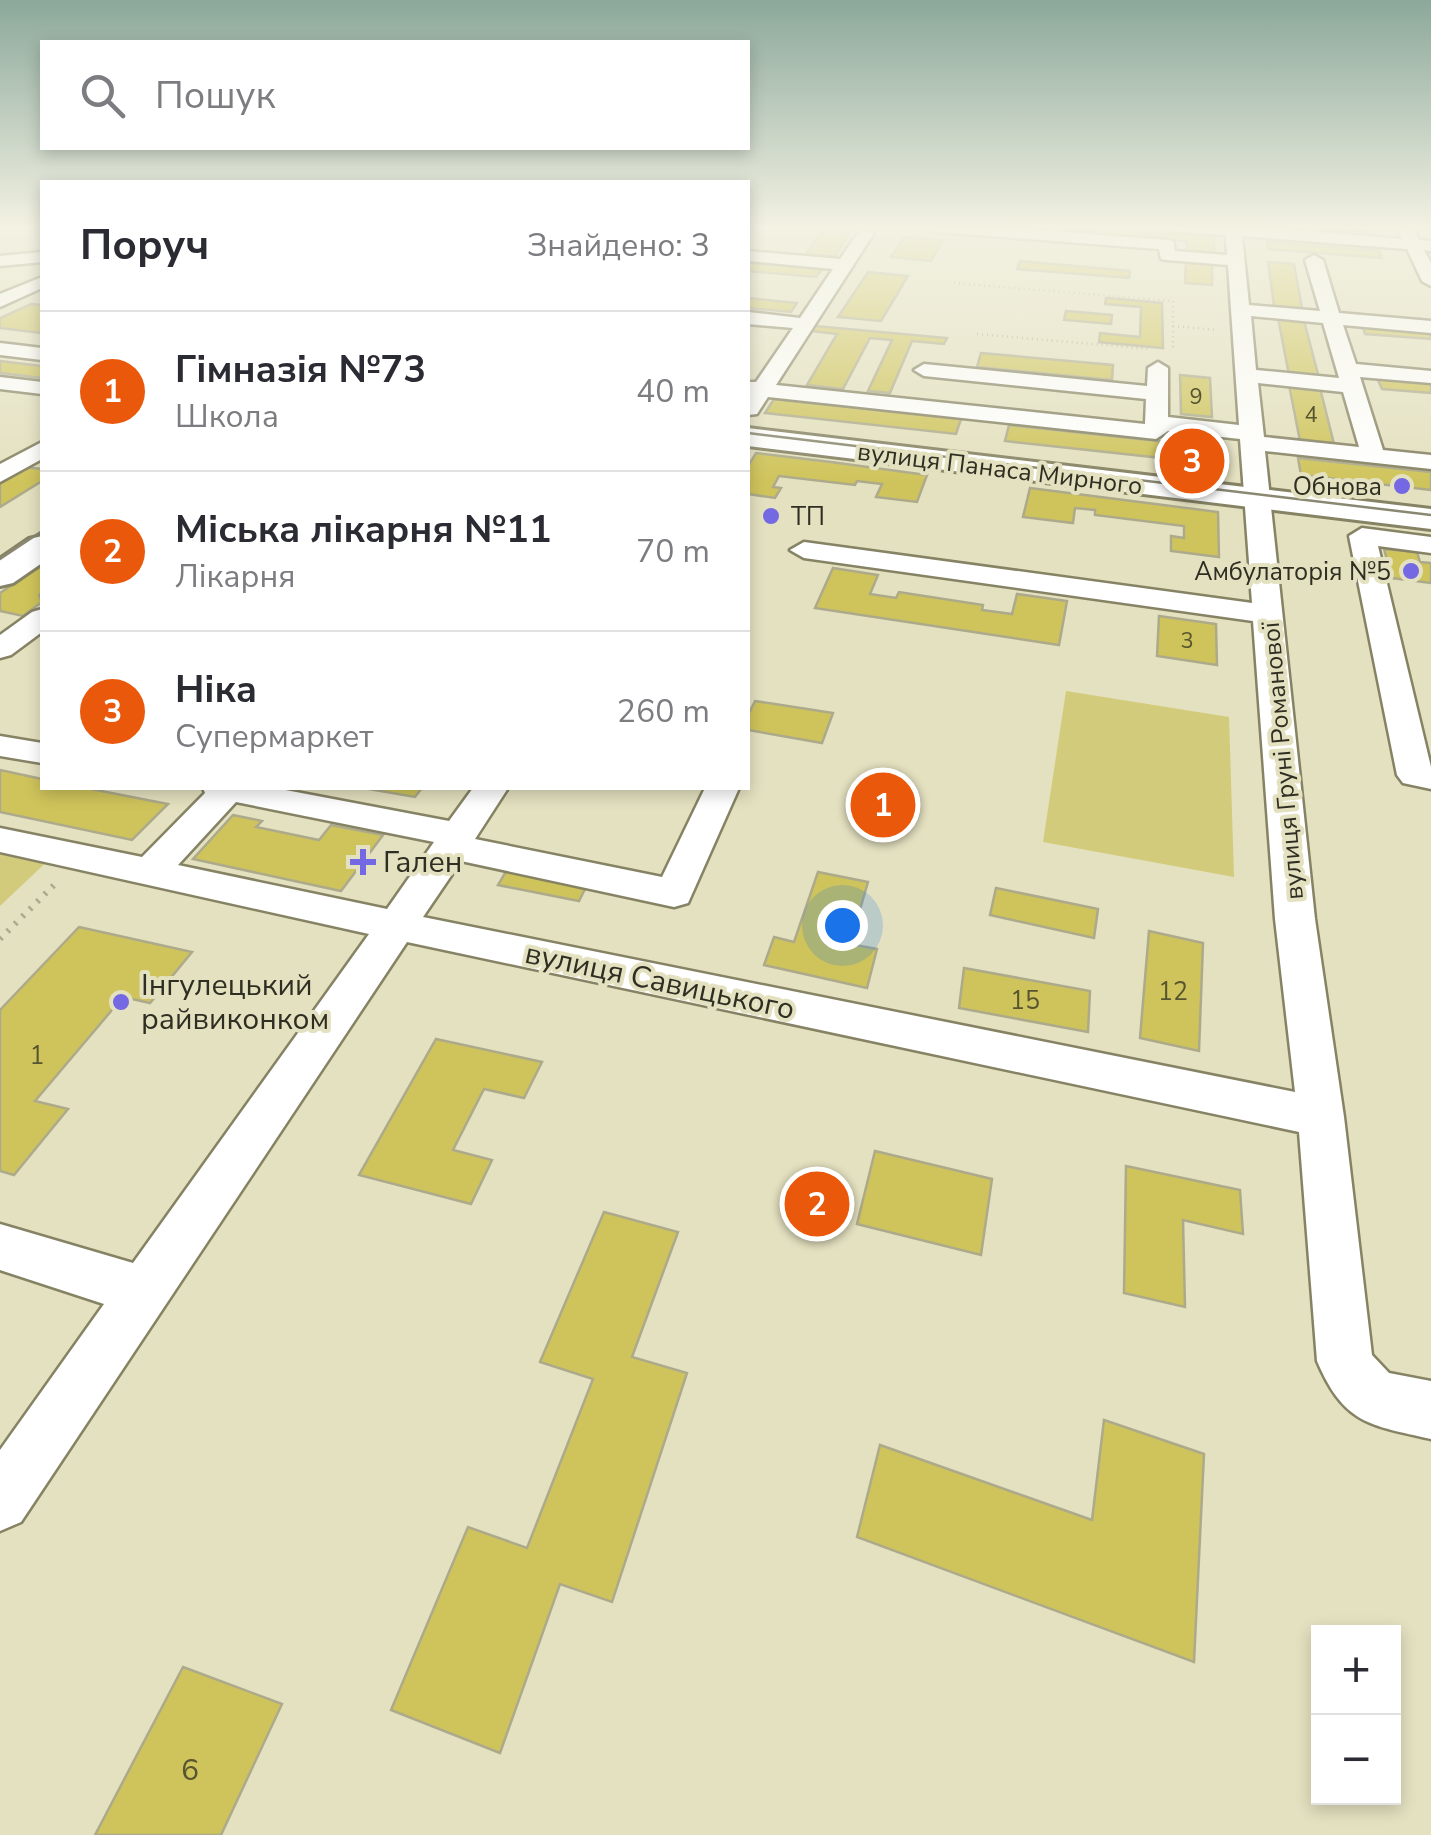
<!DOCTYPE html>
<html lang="uk">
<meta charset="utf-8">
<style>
body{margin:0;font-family:"Nunito Sans",sans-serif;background:#f7f7f7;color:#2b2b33}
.controls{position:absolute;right:30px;bottom:30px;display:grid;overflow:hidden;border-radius:0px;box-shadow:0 5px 15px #0003}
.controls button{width:90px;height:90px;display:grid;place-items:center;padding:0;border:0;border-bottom:2px solid #e1e1e2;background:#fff;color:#2b2b33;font:50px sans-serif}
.you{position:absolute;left:842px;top:925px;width:35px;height:35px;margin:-25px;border:8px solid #fff;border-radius:50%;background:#1a73e8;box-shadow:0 0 0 15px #1a73e833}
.badge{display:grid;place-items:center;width:65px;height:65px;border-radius:50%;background:#ea580c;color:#fff;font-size:32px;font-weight:700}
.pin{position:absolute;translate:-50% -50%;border:5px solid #fff;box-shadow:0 2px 10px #0006}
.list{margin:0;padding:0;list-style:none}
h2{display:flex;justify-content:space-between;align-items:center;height:130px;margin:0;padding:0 40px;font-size:42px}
h2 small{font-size:32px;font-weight:400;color:#7c7c81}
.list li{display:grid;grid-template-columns:65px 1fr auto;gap:30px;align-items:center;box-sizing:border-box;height:160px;padding:0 40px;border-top:2px solid #e1e1e2}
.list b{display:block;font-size:38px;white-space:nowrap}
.list p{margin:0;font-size:32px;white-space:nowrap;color:#7c7c81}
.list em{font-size:32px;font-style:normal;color:#7c7c81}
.icon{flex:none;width:55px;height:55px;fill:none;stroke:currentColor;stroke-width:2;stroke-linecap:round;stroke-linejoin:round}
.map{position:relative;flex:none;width:1431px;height:1835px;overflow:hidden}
.search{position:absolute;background:#fff;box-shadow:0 5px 15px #0003;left:40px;top:40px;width:710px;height:110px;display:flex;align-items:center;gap:25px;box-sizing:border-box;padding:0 35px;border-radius:0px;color:#7c7c81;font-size:38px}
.panel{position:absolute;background:#fff;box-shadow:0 5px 15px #0003;left:40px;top:180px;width:710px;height:610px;border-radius:0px}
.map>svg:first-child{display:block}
.green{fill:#d2cb7b}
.building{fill:#cfc45b;stroke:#adaa8b;stroke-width:2.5}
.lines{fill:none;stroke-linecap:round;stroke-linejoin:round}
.minor-casing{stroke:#868365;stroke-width:5}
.major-casing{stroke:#868365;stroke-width:6}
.path-far1{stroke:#acaa8f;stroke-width:2.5;stroke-dasharray:1 4;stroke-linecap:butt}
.path{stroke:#acaa8f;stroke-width:6;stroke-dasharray:2.5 8;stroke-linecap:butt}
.minor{fill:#fff;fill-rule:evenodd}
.major{fill:#fff;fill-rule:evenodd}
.tram{stroke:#8a8872;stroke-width:2.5}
.poi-dot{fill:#7468e3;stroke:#e4e1c0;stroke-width:4}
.labels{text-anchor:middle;stroke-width:8;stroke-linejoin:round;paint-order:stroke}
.far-number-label{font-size:22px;fill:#575430}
.far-street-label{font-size:25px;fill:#2f2e22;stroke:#e4e1c0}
.far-poi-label{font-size:25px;fill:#2f2e22;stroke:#e4e1c0;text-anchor:end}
.number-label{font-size:25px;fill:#575430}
.poi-label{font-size:30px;fill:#2f2e22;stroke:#e4e1c0;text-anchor:start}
.street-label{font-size:30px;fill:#2f2e22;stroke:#e4e1c0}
.near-number-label{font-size:30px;fill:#575430}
</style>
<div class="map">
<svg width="1431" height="1835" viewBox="0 0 1431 1835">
<rect width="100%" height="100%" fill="#e4e1c0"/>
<g class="green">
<polygon points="1066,691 1229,717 1234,877 1043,842"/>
<polygon points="0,840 57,852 0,906"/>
</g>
<g class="building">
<polygon points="1046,226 1214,236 1214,255 1187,253 1187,241 1045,230"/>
<polygon points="1264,226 1370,227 1372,234"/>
<polygon points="822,231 850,233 835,257 806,254"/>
<polygon points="904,237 943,240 931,261 891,257"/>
<polygon points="1267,242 1379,251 1382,258 1268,249"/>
<polygon points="1186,259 1212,261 1212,285 1185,283"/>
<polygon points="1020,261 1130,271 1129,278 1017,269"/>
<polygon points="748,262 823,268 816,277 748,271"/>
<polygon points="1268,262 1294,264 1302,308 1274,306"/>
<polygon points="868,272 908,276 881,321 838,317"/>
<polygon points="748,298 797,303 791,312 748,308"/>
<polygon points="1106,298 1162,303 1163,348 1099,342 1100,333 1140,337 1141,307 1105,304"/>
<polygon points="31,304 42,305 42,333 0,328 0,318"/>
<polygon points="1066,311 1112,315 1111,324 1064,320"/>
<polygon points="1278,318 1304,321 1319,378 1289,375"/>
<polygon points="1362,324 1431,330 1431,339 1365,334"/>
<polygon points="815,326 947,338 944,344 912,341 890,393 868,391 892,340 870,338 843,389 807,385 837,334 811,331"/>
<polygon points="981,353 1113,365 1112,380 977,367"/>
<polygon points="0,361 42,366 42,378 0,373"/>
<polygon points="1180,375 1210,378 1212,417 1181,414"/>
<polygon points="1377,378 1431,382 1431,393 1382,389"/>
<polygon points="1289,385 1320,388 1334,444 1300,441"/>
<polygon points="774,399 961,419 956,434 765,413"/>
<polygon points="1009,425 1177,443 1177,436 1215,440 1217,464 1005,441"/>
<polygon points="756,453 831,462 927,475 917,502 876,497 882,484 857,481 855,485 779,476 773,487 781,488 775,498 748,494 748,466"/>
<polygon points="1298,458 1431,472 1431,490 1301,475"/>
<polygon points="23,467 42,469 42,481 0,507 0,480"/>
<polygon points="1030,488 1218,512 1219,557 1171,551 1171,536 1184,538 1184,526 1095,515 1095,510 1075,508 1073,523 1023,517"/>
<polygon points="1384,549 1417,552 1420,562 1431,563 1431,583 1392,578"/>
<polygon points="42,565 42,593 39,595 42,602 23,616 0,611 0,593"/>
<polygon points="833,568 878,575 870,594 896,598 899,592 983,605 982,610 1012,614 1017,594 1067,601 1059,645 815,608"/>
<polygon points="1159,616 1216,624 1217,665 1157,656"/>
<polygon points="755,701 833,713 822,743 748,730 748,715"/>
<polygon points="0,770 42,779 42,788 86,788 168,804 132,840 0,812"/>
<polygon points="363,788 422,788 415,797"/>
<polygon points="233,815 262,821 256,827 319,840 331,825 383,835 341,891 193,859"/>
<polygon points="508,868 588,883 579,901 498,885"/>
<polygon points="818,872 868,882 850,944 877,949 867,988 764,965 774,937 794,942"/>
<polygon points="996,888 1098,909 1094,938 990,915"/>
<polygon points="79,927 192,952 150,1003 123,997 35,1101 68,1109 14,1175 0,1171 0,1010"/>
<polygon points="1149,931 1203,943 1199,1051 1140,1038"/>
<polygon points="964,968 1090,991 1088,1032 959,1008"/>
<polygon points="436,1039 542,1062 524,1098 484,1089 453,1150 492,1160 471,1204 359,1175"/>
<polygon points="875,1151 992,1179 981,1255 857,1224"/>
<polygon points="1126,1166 1240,1190 1243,1234 1183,1220 1185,1307 1124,1293"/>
<polygon points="604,1212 678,1232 632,1357 687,1373 612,1602 560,1584 500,1753 391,1710 468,1527 527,1548 593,1379 540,1362"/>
<polygon points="1104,1420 1204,1454 1194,1662 857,1537 880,1445 1092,1520"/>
<polygon points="183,1667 282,1704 221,1835 95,1835"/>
</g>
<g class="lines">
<g class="minor-casing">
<g id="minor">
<path d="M918,226H983L1167,240L1173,241L1175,251L1227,255L1226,235L1170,231L1162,226H1241L1402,239L1396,226H1412L1419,240L1431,241V251L1424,250L1431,263V286L1422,281L1407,249L1242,236L1249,305L1320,311L1305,260L1314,255L1323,260L1339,313L1431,321V333L1343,325L1356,364L1431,371V383L1360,377L1383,450L1431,455V469L1265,451L1315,919L1344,1117L1372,1355L1389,1373L1431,1381V1439C1369,1425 1344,1424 1317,1361L1299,1132L407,942L21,1522L0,1531V1450L104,1304L0,1270V1224L133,1263L369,934L0,852V828L142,857L205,793L203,788H275L449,821L473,788H508L475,839L662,877L705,788H739L688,903L674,907L461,861L423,917L1295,1092L1275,919L1253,621L804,558L790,550L804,542L1252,603L1240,439L1168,431L1156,439L768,397L757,414L748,415V382H756L793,328L748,324V312L800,318L833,269L748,261V251L840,259L860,230L874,233L776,385L1145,424L1146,399L924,376L914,370L924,364L1147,386L1148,368L1158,362L1168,368V417L1239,425L1228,265L1167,260L1161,259L1159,249L926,231ZM1251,316L1323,323L1339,378L1256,370ZM1258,383L1343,392L1359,447L1264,437ZM236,802L434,842L387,909L178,865Z"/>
<polygon points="42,252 42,262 0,266 0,256"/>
<polygon points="42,277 42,288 0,307 0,294"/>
<polygon points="0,343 42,348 42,360 0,355"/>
<polygon points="0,377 42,382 42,394 0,389"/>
<polygon points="42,442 42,459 0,482 0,464"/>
<polygon points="1362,528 1431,537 1431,553 1378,546 1431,767 1431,789 1403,783 1397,775 1349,536"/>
<polygon points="42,609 42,632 11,655 0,658 0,635 32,612"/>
<polygon points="0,736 42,743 42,763 0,756"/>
</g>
</g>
<g class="major-casing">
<g id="major">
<polygon points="748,428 1431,509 1431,529 748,446"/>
<polygon points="42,536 42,563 13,583 0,586 0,559 29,539"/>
</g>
</g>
<g class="path-far1">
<polyline points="954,283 1173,301 1173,351"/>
<polyline points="1173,326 1217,330"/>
<polyline points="977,334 1150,349"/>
</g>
<polyline class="path" points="0,939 59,880"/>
<use href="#minor" class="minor"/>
<use href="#major" class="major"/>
<g class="tram">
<polyline points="748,433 1431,515"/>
<polyline points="0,559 42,531"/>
</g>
</g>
<linearGradient id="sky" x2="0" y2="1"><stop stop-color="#8ba89a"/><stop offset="0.47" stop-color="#f3f2e3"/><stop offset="1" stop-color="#f3f2e3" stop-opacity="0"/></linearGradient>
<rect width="1431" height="483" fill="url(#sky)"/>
<g class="poi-dot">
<circle cx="1402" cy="486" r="10"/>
<circle cx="771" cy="516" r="10"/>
<circle cx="1411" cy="571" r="10"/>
<path d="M358 847h10v10h10v10h-10v10h-10v-10h-10v-10h10z"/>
<circle cx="121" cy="1002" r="10"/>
</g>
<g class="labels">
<g class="far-number-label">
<text x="1196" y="404">9</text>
<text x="1311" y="422">4</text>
<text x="1187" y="648">3</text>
</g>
<g class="far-street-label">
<text transform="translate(1000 468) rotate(7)" y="9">вулиця Панаса Мирного</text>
<text transform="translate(1282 761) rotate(-95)" y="9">вулиця Груні Романової</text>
</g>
<g class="far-poi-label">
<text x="1382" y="495">Обнова</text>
<text x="791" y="525" text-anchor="start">ТП</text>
<text x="1391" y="580">Амбулаторія №5</text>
</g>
<g class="number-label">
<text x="1173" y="1000">12</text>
<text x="1025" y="1009">15</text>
<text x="37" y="1064">1</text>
</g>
<g class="poi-label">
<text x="383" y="872">Гален</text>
<text x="141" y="995">Інгулецький<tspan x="141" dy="34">райвиконком</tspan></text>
</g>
<g class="street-label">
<text transform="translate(660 981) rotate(12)" y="10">вулиця Савицького</text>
</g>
<g class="near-number-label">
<text x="190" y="1780">6</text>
</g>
</g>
</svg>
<div class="controls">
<button>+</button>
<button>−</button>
</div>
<div class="you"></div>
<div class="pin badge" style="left:883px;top:805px">1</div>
<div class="pin badge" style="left:817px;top:1204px">2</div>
<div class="pin badge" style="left:1192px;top:461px">3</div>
<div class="search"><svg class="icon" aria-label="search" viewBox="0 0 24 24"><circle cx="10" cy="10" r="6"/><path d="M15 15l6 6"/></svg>Пошук</div>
<section class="panel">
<h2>Поруч<small>Знайдено: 3</small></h2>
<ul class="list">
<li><span class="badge">1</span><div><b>Гімназія №73</b><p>Школа</p></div><em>40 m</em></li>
<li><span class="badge">2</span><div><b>Міська лікарня №11</b><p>Лікарня</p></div><em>70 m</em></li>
<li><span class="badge">3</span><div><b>Ніка</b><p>Супермаркет</p></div><em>260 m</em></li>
</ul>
</section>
</div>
